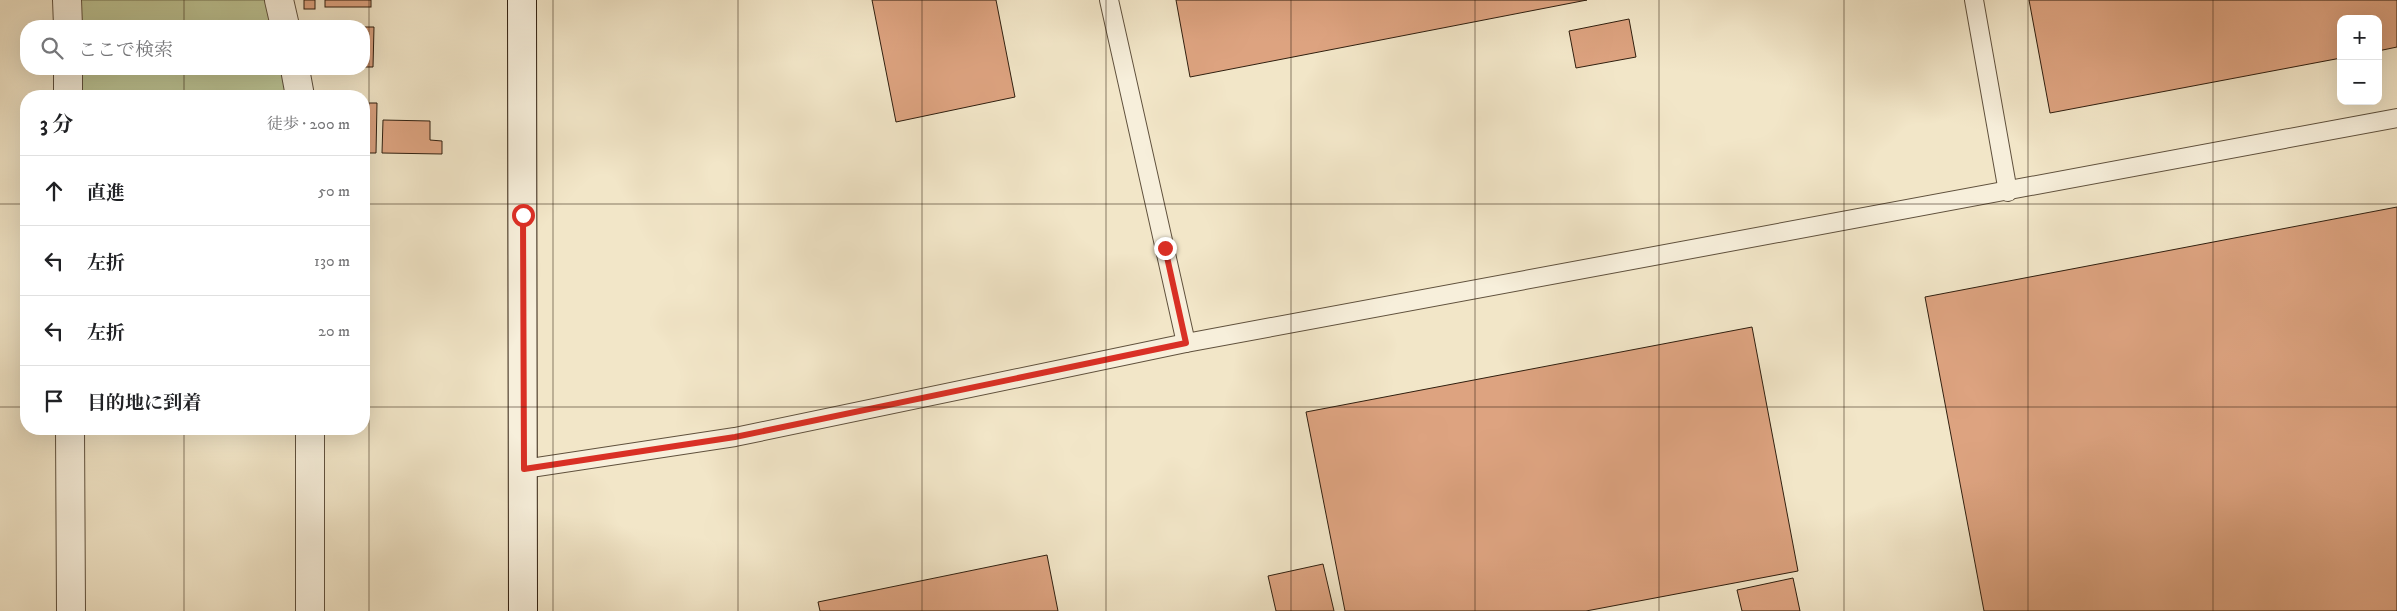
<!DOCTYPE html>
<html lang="ja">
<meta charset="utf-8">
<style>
body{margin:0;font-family:"IM FELL DW Pica","Noto Serif JP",serif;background:#f6f6f6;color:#202124}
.controls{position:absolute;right:15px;top:15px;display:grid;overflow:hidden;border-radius:10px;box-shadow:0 5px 20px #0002}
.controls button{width:45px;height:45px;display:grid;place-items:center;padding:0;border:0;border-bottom:1px solid #e0e0e0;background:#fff;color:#202124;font:25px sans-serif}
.stop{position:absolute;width:15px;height:15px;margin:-11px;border:4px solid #d93025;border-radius:50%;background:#fff}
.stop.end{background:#d93025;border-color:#fff;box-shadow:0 1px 5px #0008}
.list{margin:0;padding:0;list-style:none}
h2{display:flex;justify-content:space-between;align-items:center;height:65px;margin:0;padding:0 20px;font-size:21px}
h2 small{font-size:16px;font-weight:400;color:#757577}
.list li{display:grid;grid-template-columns:32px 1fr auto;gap:15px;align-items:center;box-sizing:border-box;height:70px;padding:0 20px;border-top:1px solid #e0e0e0}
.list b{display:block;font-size:19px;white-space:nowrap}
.list em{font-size:16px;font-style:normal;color:#757577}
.icon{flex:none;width:28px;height:28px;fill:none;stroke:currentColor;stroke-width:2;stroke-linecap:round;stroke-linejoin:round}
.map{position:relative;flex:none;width:2397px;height:611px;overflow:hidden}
.search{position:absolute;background:#fff;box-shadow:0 5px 20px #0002;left:20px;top:20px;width:350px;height:55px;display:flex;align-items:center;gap:12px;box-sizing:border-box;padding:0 18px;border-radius:20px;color:#757577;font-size:19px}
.panel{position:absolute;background:#fff;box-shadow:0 5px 20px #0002;left:20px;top:90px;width:350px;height:345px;border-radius:20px}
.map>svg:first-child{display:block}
.green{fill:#bdc494;stroke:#767252}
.building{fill:#dda380;stroke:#301f0f}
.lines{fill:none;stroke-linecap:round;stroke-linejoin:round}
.lane-casing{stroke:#60513d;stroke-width:20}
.street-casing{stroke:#60513d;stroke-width:30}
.secondary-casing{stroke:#301f0f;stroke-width:30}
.lane{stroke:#f7efdb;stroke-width:18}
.street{stroke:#f7efdb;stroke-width:28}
.secondary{stroke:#f7efdb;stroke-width:28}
.route{stroke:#d93025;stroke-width:6}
.grid{fill:none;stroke:#301f0f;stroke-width:1;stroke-opacity:0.55}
</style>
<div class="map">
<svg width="2397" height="611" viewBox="0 0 2397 611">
<rect width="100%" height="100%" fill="#f2e6c8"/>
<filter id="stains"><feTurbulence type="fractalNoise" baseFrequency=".004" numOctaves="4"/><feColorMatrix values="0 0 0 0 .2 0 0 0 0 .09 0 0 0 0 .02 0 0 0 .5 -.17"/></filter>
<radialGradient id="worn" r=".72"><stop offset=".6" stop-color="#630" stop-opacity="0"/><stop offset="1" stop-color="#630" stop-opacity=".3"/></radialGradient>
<g class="green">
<polygon points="67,0 279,0 285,26 68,26"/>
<polygon points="68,69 295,69 300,96 68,96"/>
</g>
<g class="building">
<rect x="304" y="0" width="11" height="9"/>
<rect x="325" y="0" width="46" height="7"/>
<polygon points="872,0 996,0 1015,97 896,122"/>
<polygon points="1176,0 1587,0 1190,77"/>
<polygon points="2029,0 2397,0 2397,47 2378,51 2378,19 2341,19 2341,58 2050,113"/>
<polygon points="1629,19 1636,57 1576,68 1569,31"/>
<polygon points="364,27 374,27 373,67 364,67"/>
<polygon points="364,103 377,103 376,153 364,153"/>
<polygon points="383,120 430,121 430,140 442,141 442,154 382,153"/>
<polygon points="2397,207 2397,611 1984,611 1925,297"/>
<polygon points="1752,327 1798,571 1586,611 1345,611 1306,412"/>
<polygon points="1047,555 1058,611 820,611 818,602"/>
<polygon points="1323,564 1334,611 1276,611 1268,576"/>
<polygon points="1793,578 1800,611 1742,611 1737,590"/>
</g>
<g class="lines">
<g class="lane-casing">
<g id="lane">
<polyline points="1109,0 1186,343"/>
<polyline points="1974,0 2008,192"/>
<polyline points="524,469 735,437 1186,343 2397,118"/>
</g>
</g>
<g class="street-casing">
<g id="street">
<polyline points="67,0 68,26"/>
<polyline points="279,0 285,26"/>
<polyline points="68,69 68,96"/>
<polyline points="295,69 300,96"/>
<polyline points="70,429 71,611"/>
<polyline points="310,429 310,611"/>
</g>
</g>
<g class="secondary-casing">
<polyline id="secondary" points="522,0 523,611"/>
</g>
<use href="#lane" class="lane"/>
<use href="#street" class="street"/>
<use href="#secondary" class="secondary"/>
</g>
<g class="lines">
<polyline class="route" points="523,215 524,469 735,437 1186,343 1165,248"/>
</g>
<path class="grid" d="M184,0V26M369,0V611M553,0V611M738,0V611M922,0V611M1106,0V611M1291,0V611M1475,0V611M1659,0V611M1844,0V611M2028,0V611M2213,0V611M184,69V96M0,204H26M364,204H2397M0,407H26M364,407H2397M184,429V611"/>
<rect width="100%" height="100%" filter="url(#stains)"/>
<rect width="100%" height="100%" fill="url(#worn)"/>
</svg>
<div class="controls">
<button>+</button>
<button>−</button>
</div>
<div class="stop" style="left:523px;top:215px"></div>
<div class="stop end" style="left:1165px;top:248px"></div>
<div class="search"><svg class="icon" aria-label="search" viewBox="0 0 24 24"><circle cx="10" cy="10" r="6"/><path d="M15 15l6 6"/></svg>ここで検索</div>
<section class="panel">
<h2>3 分<small>徒歩 · 200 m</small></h2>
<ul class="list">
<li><svg class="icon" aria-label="ahead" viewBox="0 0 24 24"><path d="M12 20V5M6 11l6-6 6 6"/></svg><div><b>直進</b></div><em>50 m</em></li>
<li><svg class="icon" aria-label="left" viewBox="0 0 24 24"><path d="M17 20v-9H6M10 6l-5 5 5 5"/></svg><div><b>左折</b></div><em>130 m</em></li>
<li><svg class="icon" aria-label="left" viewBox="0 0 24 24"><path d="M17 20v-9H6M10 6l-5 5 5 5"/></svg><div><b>左折</b></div><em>20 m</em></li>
<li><svg class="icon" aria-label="arrive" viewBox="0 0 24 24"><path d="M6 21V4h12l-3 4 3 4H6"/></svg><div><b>目的地に到着</b></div></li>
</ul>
</section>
</div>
